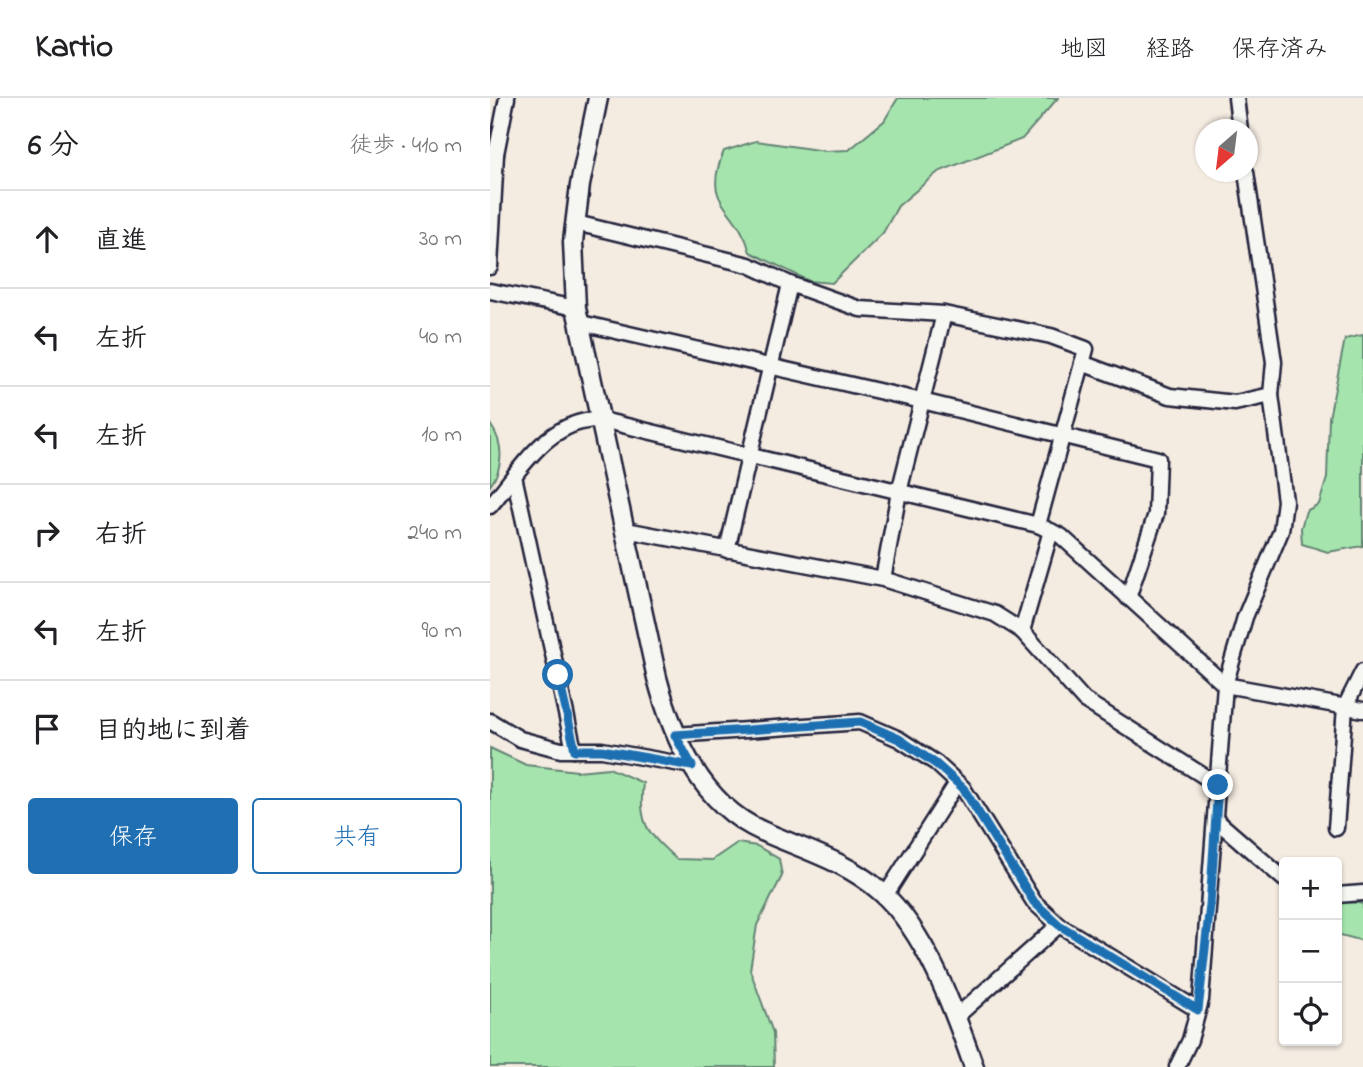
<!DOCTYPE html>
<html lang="ja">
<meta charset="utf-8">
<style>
body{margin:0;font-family:"Indie Flower","Klee One",sans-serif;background:#f2f2f2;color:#202124}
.controls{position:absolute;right:21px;bottom:21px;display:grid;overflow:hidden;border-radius:7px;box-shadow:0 2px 5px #0004}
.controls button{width:63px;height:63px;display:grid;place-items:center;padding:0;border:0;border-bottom:2px solid #e0e0e0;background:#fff;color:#202124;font:35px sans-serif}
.compass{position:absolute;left:705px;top:21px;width:63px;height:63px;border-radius:50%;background:#fff;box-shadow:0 2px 5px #0004;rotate:208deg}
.stop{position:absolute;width:21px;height:21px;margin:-16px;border:5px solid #1f6fb2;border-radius:50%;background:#fff}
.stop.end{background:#1f6fb2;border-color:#fff;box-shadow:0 2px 7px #0008}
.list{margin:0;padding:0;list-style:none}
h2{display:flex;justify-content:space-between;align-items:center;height:91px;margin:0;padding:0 28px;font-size:30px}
h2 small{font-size:23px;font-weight:400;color:#757577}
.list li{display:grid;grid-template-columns:46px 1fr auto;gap:21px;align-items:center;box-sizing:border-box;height:98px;padding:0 28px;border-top:2px solid #e0e0e0}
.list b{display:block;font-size:26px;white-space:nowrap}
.list em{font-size:23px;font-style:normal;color:#757577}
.actions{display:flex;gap:14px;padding:21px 28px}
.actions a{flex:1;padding:16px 0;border:2px solid #1f6fb2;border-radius:7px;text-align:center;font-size:24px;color:#1f6fb2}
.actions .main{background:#1f6fb2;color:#fff}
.icon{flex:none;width:38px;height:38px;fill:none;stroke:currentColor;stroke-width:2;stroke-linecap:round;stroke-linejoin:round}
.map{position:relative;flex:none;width:873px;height:969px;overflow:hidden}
header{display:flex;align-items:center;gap:42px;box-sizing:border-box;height:98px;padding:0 35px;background:#fff;border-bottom:2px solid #e0e0e0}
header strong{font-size:33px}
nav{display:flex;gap:38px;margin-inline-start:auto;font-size:24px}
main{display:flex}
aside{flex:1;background:#fff}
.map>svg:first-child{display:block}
.green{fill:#a5e5ad;stroke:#648474;stroke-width:2}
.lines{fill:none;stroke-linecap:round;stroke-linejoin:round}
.minor-casing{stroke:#22223b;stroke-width:19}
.tertiary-casing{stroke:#22223b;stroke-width:23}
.minor{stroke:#f6f6f2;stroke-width:14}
.tertiary{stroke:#f6f6f2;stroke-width:18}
.route{stroke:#1f6fb2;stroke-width:9}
</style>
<header>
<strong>Kartio</strong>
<nav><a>地図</a><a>経路</a><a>保存済み</a></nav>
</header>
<main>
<aside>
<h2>6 分<small>徒歩 · 410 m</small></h2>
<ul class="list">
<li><svg class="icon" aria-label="ahead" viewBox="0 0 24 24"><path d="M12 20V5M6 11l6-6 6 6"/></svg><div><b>直進</b></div><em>30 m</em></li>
<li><svg class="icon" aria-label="left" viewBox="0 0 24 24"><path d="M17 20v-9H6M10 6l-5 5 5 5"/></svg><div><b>左折</b></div><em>40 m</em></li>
<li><svg class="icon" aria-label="left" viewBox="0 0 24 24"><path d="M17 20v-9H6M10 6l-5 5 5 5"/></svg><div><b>左折</b></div><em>10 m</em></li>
<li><svg class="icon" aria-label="right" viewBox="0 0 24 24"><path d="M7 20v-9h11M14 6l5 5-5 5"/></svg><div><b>右折</b></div><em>240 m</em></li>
<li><svg class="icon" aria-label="left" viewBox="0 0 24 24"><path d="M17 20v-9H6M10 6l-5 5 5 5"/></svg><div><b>左折</b></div><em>90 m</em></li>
<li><svg class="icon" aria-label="arrive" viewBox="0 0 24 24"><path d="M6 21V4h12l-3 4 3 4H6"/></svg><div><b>目的地に到着</b></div></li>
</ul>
<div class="actions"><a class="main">保存</a><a>共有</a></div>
</aside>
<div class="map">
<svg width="873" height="969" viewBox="0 0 873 969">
<rect width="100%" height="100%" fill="#f4ebe1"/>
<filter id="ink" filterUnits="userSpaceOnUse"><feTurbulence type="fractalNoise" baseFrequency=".0143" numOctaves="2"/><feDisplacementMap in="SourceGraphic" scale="14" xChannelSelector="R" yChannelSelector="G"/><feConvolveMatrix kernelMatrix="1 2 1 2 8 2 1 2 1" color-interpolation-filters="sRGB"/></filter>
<g filter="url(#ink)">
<g class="green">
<path d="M408,0H568L532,41L448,74L408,108L393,135L342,185L319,183L260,154C247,106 210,109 234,53L266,43L335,53L359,52L394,23Z"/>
<polygon points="873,237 873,448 838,454 812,446 811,430 816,413 829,406 837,380 839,320 855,241"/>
<path d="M0,326C14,345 14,369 0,388Z"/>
<path d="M0,650L36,667L87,673L119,670L153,685C148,726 157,734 186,761L222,762L247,745L267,748L289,761L292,778L267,827L260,872L283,935L284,969H0Z"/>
<polygon points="853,802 873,806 873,843 847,836 847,803"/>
</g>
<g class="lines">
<g class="minor-casing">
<g id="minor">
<polyline points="746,0 750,32"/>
<polyline points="0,55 6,56 0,169"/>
<polyline points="6,56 17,0"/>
<polyline points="86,125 259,167 300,186 370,211 454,216 561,238 596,251 548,427"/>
<polyline points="0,193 86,210"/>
<polyline points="91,225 432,303 668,361 666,416 638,500"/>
<polyline points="592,265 680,298 745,305 781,297"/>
<polyline points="24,378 84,652"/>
<path d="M0,408C30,373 59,319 112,322L548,427L571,438L735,587L873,612"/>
<polyline points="136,432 393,481 505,516 532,533 594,602 728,687"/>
<polyline points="237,452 300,186"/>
<polyline points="393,481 409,394 454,216"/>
<polyline points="532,533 561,433"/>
<polyline points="0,623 30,641 71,652 112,652 202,668"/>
<polyline points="185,637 370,624 409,641 446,665 473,690 544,804 569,827 708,912"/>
<polyline points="726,722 794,781"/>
<polyline points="846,730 855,609 873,573"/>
<polyline points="847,797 873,795"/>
<polyline points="395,798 467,685"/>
<polyline points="466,919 569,827"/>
<polyline points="687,969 700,942 711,902 735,587 755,519 791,433 795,403 781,297 784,264 756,74"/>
</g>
</g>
<g class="tertiary-casing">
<path id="tertiary" d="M108,0L90,87L83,144L86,210L167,580C183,640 211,706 272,733C312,751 356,763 390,793C436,833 464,912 484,969"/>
</g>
<use href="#minor" class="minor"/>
<use href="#tertiary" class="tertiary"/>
</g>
</g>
<g class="lines" filter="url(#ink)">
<polyline class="route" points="68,577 85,652 112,652 202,668 185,637 370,624 409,641 446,666 473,690 544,804 569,827 708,912 720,807 728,687"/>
</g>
</svg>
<div class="controls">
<button>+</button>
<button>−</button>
<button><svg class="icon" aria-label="locate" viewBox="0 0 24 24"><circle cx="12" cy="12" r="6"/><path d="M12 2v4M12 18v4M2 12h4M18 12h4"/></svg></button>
</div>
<svg class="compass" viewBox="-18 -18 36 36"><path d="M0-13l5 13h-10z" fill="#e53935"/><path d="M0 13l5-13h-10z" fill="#757577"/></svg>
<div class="stop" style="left:68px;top:577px"></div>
<div class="stop end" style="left:728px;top:687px"></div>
</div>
</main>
